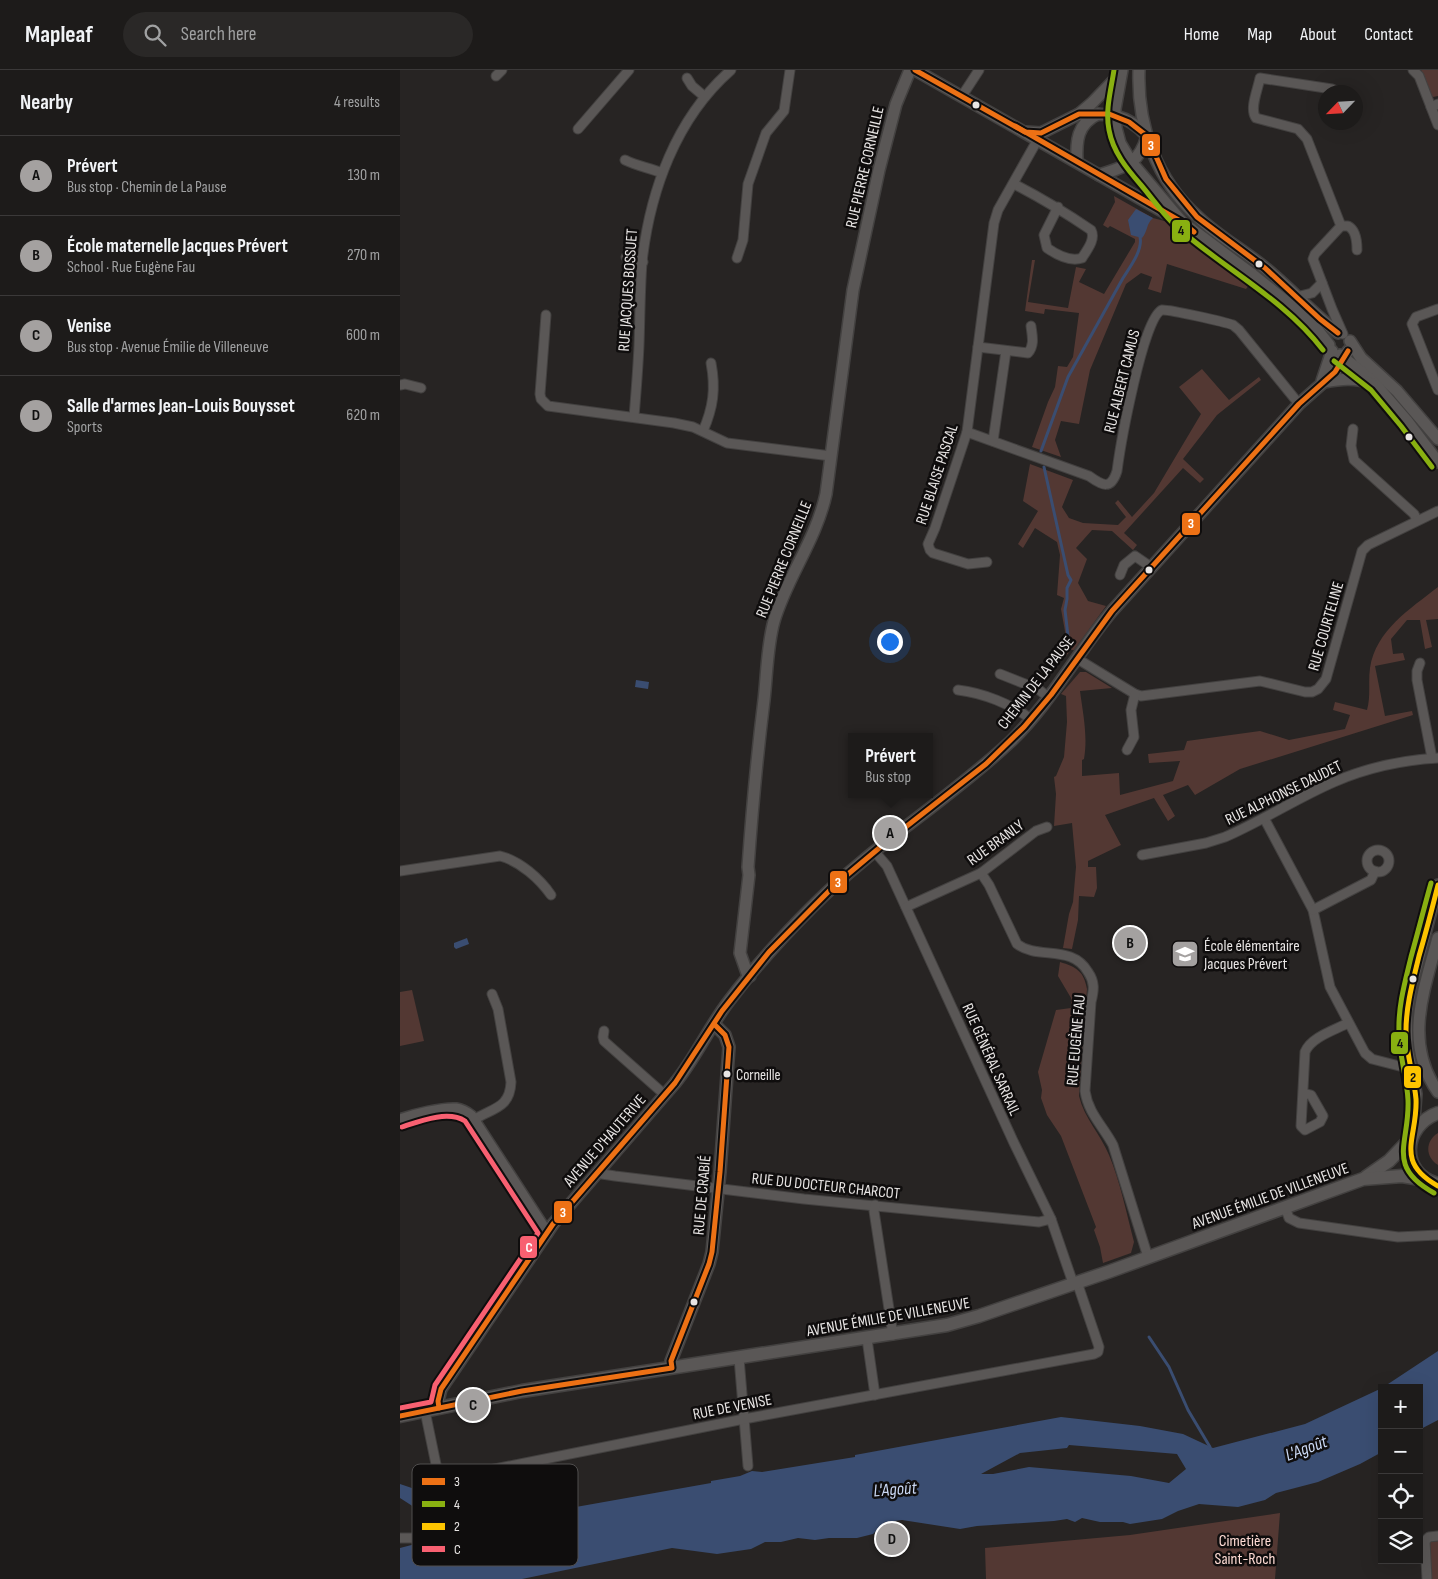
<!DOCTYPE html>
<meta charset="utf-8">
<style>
body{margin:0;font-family:"Sofia Sans Condensed",sans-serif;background:#2a2827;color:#f1f3f6}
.controls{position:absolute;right:15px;bottom:15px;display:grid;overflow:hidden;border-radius:0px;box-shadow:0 5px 20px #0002}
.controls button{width:45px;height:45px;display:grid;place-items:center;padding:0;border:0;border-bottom:1px solid #3b3939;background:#1d1b1a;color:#f1f3f6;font:25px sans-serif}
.compass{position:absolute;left:918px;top:15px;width:45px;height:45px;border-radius:50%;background:#1d1b1a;box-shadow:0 5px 20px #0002;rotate:245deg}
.you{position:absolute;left:489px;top:571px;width:18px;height:18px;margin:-12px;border:4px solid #fff;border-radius:50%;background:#1a73e8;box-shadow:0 0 0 8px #1a73e833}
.badge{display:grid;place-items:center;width:32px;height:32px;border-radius:50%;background:#a4a1a0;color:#111;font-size:16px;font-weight:700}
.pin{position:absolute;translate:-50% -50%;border:2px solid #fff;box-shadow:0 1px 5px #0006}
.popup{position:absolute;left:448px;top:663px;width:85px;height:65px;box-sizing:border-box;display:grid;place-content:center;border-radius:0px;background:#1d1b1a;filter:drop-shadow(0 1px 4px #0005);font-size:16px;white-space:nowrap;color:#a0a1a2}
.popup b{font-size:19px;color:#f1f3f6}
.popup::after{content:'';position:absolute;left:50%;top:100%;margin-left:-10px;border:10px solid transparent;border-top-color:#1d1b1a}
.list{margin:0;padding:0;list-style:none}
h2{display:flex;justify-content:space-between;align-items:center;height:65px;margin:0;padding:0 20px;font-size:21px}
h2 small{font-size:16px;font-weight:400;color:#a0a1a2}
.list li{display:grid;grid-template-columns:32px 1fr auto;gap:15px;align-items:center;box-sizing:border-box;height:80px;padding:0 20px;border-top:1px solid #3b3939}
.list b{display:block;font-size:19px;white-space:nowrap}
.list p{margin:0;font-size:16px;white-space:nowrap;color:#a0a1a2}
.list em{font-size:16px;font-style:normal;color:#a0a1a2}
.icon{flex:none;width:28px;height:28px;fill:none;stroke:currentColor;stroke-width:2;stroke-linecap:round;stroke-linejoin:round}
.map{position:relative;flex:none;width:1038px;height:1509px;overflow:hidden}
header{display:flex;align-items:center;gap:30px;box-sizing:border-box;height:70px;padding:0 25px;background:#1d1b1a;border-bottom:1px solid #3b3939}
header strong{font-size:24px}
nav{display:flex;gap:28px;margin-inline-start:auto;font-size:18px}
.search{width:350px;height:45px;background:#2a2827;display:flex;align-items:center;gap:12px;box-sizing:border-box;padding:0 18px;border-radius:28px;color:#a0a1a2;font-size:19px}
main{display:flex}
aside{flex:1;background:#1d1b1a}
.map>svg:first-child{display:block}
.green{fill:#533833}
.water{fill:#3a4d71;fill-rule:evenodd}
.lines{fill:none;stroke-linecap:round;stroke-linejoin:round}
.stream{stroke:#3a4d71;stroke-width:3}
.minor-casing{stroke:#434140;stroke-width:11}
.tertiary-casing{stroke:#434140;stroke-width:14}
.secondary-casing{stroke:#434140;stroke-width:15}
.minor{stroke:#5a5756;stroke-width:9}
.tertiary{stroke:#5a5756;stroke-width:11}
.secondary{stroke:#5a5756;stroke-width:12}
.bus-1-casing{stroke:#0f0d0d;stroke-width:9}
.bus-2-casing{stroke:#0f0d0d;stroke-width:9}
.bus-3-casing{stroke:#0f0d0d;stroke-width:9}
.bus-4-casing{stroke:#0f0d0d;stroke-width:9}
.bus-1{stroke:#ed7115;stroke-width:5}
.bus-2{stroke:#89b011;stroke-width:5}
.bus-3{stroke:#fdc400;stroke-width:5}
.bus-4{stroke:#f86071;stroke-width:5}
.bus-dot{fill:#e8e5e4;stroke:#0f0d0d;stroke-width:2}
.labels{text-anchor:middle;stroke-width:5;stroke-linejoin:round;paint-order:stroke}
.bus-label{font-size:15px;fill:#e8e5e4;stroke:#0f0d0d;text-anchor:start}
.street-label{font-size:16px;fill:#e8e5e4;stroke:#0f0d0d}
.poi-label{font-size:16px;fill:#e8e5e4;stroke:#0f0d0d;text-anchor:start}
.park-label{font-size:16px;fill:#fedbd4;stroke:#0f0d0d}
.water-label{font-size:18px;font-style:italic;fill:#cbd9f5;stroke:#0f0d0d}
.key{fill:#0f0d0d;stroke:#504e4e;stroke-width:1}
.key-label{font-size:14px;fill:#e8e5e4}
.line-badge{stroke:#0f0d0d;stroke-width:2}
.badge-label{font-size:14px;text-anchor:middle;font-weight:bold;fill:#fff}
.pale-badge-label{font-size:14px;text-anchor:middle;font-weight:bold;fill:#111}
</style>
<header>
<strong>Mapleaf</strong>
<div class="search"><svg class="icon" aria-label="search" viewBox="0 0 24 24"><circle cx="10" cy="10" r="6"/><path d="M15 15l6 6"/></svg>Search here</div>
<nav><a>Home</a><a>Map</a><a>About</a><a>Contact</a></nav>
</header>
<main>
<aside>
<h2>Nearby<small>4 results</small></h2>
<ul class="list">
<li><span class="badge">A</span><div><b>Prévert</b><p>Bus stop · Chemin de La Pause</p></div><em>130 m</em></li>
<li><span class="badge">B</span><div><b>École maternelle Jacques Prévert</b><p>School · Rue Eugène Fau</p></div><em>270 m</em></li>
<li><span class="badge">C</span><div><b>Venise</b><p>Bus stop · Avenue Émilie de Villeneuve</p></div><em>600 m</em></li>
<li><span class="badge">D</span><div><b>Salle d'armes Jean-Louis Bouysset</b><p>Sports</p></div><em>620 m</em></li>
</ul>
</aside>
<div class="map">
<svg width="1038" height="1509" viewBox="0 0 1038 1509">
<rect width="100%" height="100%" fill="#272423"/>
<g class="green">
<polygon points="1021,0 1038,0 1038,26 1033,27 1031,25"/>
<polygon points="714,126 753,148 772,153 786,161 852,211 846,219 767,194 761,223 748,219 752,207 741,203 726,214 690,300 679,354 661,351 655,370 661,387 632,377 648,332 655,317 658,296 667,297 673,287 679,243 645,239 644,244 625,241 632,190 635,190 628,232 668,238 676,197 686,199 679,212 704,224 735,172 735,169 710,156 708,158 703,155 715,132"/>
<polygon points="802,299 829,330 859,307 861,310 817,345 783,389 804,409 800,413 783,398 724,463 737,475 733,480 712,461 692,460 676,478 687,489 678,513 688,531 706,536 674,580 671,580 666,586 659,584 666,567 661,539 664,528 657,525 660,485 657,472 635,458 623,478 618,474 638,441 623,431 630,394 673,410 662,437 669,448 683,453 718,455 726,447 715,433 718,430 732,447 754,423 801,344 779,317"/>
<path d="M1038,517V549L1026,550L1032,577L1025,579L1020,550H1007L991,569L993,584L1003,583L1005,590L975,596L985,646L1012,641L1013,645L840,699L795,725L788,715L763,725L775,746L768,751L754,728L705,745L721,775L688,791V797H696L697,818L694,827L679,826L678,850L672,879L663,878L669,844L673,832L676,797L672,753L654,756L656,724L654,707L656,706L664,687L667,652L666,626L661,624L680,602H686L712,618L680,621C683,644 688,666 684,689L682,690V706L719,703L720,725L773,711L780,691L749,693L748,684L784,680L787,671L860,661L889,670L945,659L950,645L933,640L935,632L967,640C971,626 968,612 970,598C976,560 1010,539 1038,517Z"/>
<path d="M660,892C676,897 684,901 687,919L679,1026C684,1048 701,1065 709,1085C720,1111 727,1145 734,1172L731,1183L703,1193L700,1177L694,1160L696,1157L661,1066L647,1045L641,1028L642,1020L638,1002L656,940L671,938V928L658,906Z"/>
<polygon points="12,920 24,971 0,976 0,922"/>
<path d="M1038,1063V1095C1025,1087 1025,1071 1038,1063Z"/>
<polygon points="880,1443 875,1509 586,1509 585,1478 730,1465"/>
<polygon points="1029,1470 1038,1470 1038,1509 1032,1509"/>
</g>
<g class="water">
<path d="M736,139L753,148C746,154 748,161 742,168L731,165L728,150Z"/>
<polygon points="236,610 249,612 248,619 235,617"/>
<polygon points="67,868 69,874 56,879 54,877 54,873"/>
<polygon points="1038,1281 1038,1350 1019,1360 1019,1318 982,1318"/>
<path d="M982,1318V1382L960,1394L918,1412L876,1423L865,1430L838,1437L799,1434L778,1441L762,1449L730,1454L723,1452H700L682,1448L675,1452L667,1449L654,1451L577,1456L560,1459L502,1450L485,1452L473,1464L457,1468H429L415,1470L398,1468L381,1472H365L351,1479L317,1484L272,1478L122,1509H0V1478L42,1467L34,1450L0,1428V1414C28,1422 47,1436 65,1459L142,1443L311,1413V1411L340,1406L352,1401L362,1402L455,1387V1385L661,1347L740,1356L783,1364L813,1378L905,1354ZM669,1375L777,1384L786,1399L769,1413L731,1406L629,1397L593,1404H581L620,1383L667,1378Z"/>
</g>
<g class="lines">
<g class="stream">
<path d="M641,381L668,307L723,208C730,197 743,180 740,167"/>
<polyline points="644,397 668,505 671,510 667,518 667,529 665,540 669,575"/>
<polyline points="749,1267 769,1297 788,1340 810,1377"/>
</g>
<g class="minor-casing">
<g id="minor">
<polyline points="1013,0 1019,6 1031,37"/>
<polyline points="96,6 102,0"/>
<polyline points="287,8 292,16 305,27"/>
<path d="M938,22L932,19L860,8C858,19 849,39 856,48L898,59L907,69L941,156L915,184L913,189L932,239L943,264"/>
<polyline points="562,26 579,0"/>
<polyline points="1038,34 1031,37 1038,55"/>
<polyline points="178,59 229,0"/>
<path d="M225,90C237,96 250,98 262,103"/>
<path d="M614,114C641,128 666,143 691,160C696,169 687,180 682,188C670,192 657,185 647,178L644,165L658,137"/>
<path d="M941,156H948C956,160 957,171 957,180"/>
<polyline points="226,187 243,192"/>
<polyline points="337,188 343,170 348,114 366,63 384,41 390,0"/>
<polyline points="896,227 912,223 922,213"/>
<polyline points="1038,239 1016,247 1012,254 1038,320"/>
<polyline points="146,245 140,324 141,329 148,336 274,353 293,357 327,373 431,386"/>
<path d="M578,277L628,283C635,275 632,265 631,256"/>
<polyline points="0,315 5,314 21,318"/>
<path d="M234,347C236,323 238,299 239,275C240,247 240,220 242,192C250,121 276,48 331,0"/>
<polyline points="953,359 951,376 954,390 1014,444 1017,450"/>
<path d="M303,361C313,338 316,319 311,293"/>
<path d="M567,362L689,406C703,416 711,420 717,401C720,378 743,246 762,240C768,239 825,252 833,255L839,260L899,334"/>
<polyline points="593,371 606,281"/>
<polyline points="587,492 568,494 533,483 530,480 528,474 535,458 567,362 594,153 598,140 638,69"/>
<polyline points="720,505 724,495 735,486 751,497"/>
<polyline points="676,588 735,624 741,626 860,611 905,622 912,622 918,619 926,609 962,481 968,475 1038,441"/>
<polyline points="1020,593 1017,601 1017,610 1032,688"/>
<polyline points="600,604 638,619 648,627"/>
<path d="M558,620C583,623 611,634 631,649"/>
<polyline points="727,680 734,667 731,640 735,624"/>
<polyline points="864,748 913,840 930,917 965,983 972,989 1011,999"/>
<circle cx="978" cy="791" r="11"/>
<polyline points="475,782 487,796 614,1073 651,1149 673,1213"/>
<path d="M742,785L806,773L825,767C862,751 897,728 934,712C966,698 1004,690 1038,688"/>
<path d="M0,801L100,786C120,791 140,809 151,825"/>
<path d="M581,803L589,815L617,874C638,890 672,874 688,902C695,912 694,920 691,932L685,1021C688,1043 703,1056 713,1075L748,1187"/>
<polyline points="506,837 581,803 636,761 647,757"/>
<polyline points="913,840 971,810 975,801"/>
<polyline points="204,961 203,967 204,971 265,1025"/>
<path d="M903,1023L911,1025L923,1046L920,1052L905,1060L901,1056L905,982C911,967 935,960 948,953"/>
<path d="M75,1049C93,1038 110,1038 111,1012L98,939L92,924"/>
<polyline points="199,1100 202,1104 215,1106 404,1129 639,1152 651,1149"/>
<polyline points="475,1135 474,1141 493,1265"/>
<polyline points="885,1137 889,1148 899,1153 998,1167 1038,1165"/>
<polyline points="467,1269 475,1325"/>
<polyline points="339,1288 348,1396"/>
<polyline points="25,1341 38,1404 41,1408 45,1409 344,1349 694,1284 698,1282 699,1277 677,1212"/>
<path d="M41,1408C28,1419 37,1423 45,1431C51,1436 55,1441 59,1447"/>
<polyline points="0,1468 23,1468 39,1462"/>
<polyline points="1027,1509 1025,1471 1029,1467 1038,1466"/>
</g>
</g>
<g class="tertiary-casing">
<g id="tertiary">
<polyline points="515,0 776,149"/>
<polyline points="722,0 715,39 716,58 720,73 732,93 782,152 853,205 893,237 915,257 929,275"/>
<path d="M739,0C737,55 756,110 798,147C818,166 843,180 864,197C890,218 912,243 938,263"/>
<path d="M679,44C707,44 725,42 746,65"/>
<polyline points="626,62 641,63 679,44 692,33 721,3"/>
<path d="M677,92C676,71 677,54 698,44"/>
<path d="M699,105C724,97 739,95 747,66"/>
<polyline points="950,271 961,288 997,321 1038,369"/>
<polyline points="940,285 963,303 976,315 1007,351 1038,392"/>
<polyline points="922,311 932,281"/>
<path d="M924,312C940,309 956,307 972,314"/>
<path d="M1038,868C1024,920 1003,973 1038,1022"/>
<path d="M350,906L347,903L340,883L349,805L348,797C352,741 357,686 364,630C367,604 367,576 374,551C387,507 416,470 426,424L453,220L479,100L496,34L510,0"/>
<path d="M0,1050C14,1045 42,1038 56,1039C62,1040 67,1043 71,1046L147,1163"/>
<polyline points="1013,1062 1016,1024 1007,978 1006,945 1011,916 1038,815"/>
<polyline points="272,1298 271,1291 309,1194 312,1182 320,1102 329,977 325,965 314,954"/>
<path d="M39,1338L38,1331L41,1319L153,1154L275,1013C296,987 309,957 329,931C354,898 383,866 412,837C472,776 547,731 610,672C650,634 677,583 712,541L899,334L935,302L948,281"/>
</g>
</g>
<g class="secondary-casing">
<g id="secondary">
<path d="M1038,1043C1002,1056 999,1104 1038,1114"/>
<polyline points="966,1107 989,1091 1011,1068"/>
<polyline points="0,1346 122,1321 547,1255 579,1246 708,1202 963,1109 1002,1106 1027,1110"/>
</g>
</g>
<use href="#minor" class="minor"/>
<use href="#tertiary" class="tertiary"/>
<use href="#secondary" class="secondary"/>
<g class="bus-1-casing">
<g id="bus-1">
<polyline points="515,0 625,62 641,63 679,44 709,44 729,52 747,66 766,109 797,147 865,198 920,249 938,263"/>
<polyline points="615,56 782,152 794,162"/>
<polyline points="39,1338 38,1331 41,1319 153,1154 275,1013 322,941 369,882 435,815 484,774 586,694 624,657 651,625 712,541 899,334 935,302 948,281"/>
<polyline points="0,1346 122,1321 272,1298 271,1291 309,1194 312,1182 320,1102 329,977 325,965 314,954"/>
</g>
</g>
<g class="bus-2-casing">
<g id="bus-2">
<path d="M714,0C711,20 705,40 709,60C713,82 727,99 741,115C753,129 764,146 778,158C826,200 884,229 923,280"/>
<polyline points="934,291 971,320 1001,356 1032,397"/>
<path d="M1031,813C1024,838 1018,862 1011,887C1005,912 998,936 999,962C999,985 1007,1007 1008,1030C1010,1073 985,1096 1034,1123"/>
</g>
</g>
<g class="bus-3-casing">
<path id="bus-3" d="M1038,815C1032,839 1026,862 1019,886C1013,911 1006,935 1006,961C1006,984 1014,1006 1016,1029C1018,1068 993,1091 1038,1116"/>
</g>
<g class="bus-4-casing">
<path id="bus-4" d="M0,1338L31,1332L35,1315L138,1163L65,1051C48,1040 20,1051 2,1057"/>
</g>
<use href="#bus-1" class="bus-1"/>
<use href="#bus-2" class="bus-2"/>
<use href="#bus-3" class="bus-3"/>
<use href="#bus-4" class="bus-4"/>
</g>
<defs>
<g id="school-square" transform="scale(1.4375)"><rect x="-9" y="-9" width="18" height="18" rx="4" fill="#a4a1a0" stroke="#0f0d0d"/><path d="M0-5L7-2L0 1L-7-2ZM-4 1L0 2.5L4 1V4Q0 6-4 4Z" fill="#fff"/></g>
</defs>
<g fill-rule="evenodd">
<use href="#school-square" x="785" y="884"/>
</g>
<g class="bus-dot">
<circle cx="576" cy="35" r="4.5"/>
<circle cx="859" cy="194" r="4.5"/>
<circle cx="1009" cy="367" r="4.5"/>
<circle cx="749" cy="500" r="4.5"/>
<circle cx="1013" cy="909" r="4.5"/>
<circle cx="327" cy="1004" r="4.5"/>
<circle cx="294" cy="1232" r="4.5"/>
</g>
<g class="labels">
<g class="bus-label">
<text x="336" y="1010">Corneille</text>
</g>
<g class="street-label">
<text transform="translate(464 97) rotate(-77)" y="6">RUE PIERRE CORNEILLE</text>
<text transform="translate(227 220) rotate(-86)" y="6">RUE JACQUES BOSSUET</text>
<text transform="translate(721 311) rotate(-76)" y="6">RUE ALBERT CAMUS</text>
<text transform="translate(536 404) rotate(-72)" y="6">RUE BLAISE PASCAL</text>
<text transform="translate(383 489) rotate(-68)" y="6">RUE PIERRE CORNEILLE</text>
<text transform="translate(925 556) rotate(-74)" y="6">RUE COURTELINE</text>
<text transform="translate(635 612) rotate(-52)" y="6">CHEMIN DE LA PAUSE</text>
<text transform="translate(883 722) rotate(-26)" y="6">RUE ALPHONSE DAUDET</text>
<text transform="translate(595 772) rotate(-36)" y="6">RUE BRANLY</text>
<text transform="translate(675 970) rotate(-85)" y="6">RUE EUGÈNE FAU</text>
<text transform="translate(592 989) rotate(66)" y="6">RUE GÉNÉRAL SARRAIL</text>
<text transform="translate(204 1070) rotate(-49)" y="6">AVENUE D'HAUTERIVE</text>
<text transform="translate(426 1115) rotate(6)" y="6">RUE DU DOCTEUR CHARCOT</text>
<text transform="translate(301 1125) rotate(-85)" y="6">RUE DE CRABIÉ</text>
<text transform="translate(870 1125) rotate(-20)" y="6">AVENUE ÉMILIE DE VILLENEUVE</text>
<text transform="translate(488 1246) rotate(-10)" y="6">AVENUE ÉMILIE DE VILLENEUVE</text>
<text transform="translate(332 1336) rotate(-11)" y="6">RUE DE VENISE</text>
</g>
<g class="poi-label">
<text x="804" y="881">École élémentaire<tspan x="804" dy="18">Jacques Prévert</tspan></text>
</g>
<g class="park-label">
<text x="845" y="1476">Cimetière<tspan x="845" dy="18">Saint-Roch</tspan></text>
</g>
<g class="water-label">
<text transform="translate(906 1378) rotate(-20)" y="6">L'Agoût</text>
<text transform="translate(495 1419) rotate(-4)" y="6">L'Agoût</text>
</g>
</g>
<rect x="12" y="1394" width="166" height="102" rx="8" class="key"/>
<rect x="22" y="1408" width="23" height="7" fill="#ed7115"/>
<rect x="22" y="1431" width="23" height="6" fill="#89b011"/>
<rect x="22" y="1453" width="23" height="7" fill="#fdc400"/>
<rect x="22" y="1476" width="23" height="6" fill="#f86071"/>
<g class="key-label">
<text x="54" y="1416">3</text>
<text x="54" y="1439">4</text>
<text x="54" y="1461">2</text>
<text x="54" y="1484">C</text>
</g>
<g class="line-badge">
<rect x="741" y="63" width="20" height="24" rx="5" fill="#ed7115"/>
<rect x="771" y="149" width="20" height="24" rx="5" fill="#89b011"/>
<rect x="781" y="442" width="20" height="24" rx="5" fill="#ed7115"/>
<rect x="429" y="800" width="19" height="24" rx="5" fill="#ed7115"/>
<rect x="990" y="961" width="19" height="24" rx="5" fill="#89b011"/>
<rect x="1003" y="995" width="19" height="24" rx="5" fill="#fdc400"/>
<rect x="153" y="1130" width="20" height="24" rx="5" fill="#ed7115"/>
<rect x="119" y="1165" width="19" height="24" rx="5" fill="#f86071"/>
</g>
<g class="badge-label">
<text x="751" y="80">3</text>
<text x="791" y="458">3</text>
<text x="438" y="817">3</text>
<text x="163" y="1147">3</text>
<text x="129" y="1182">C</text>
</g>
<g class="pale-badge-label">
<text x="781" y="165">4</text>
<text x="1000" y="978">4</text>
<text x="1013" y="1012">2</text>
</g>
</svg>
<div class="controls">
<button>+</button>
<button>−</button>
<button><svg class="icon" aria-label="locate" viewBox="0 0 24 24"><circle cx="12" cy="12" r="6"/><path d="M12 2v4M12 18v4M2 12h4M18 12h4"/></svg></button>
<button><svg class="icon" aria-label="layers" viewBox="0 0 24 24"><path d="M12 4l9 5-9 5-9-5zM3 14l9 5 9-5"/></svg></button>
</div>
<svg class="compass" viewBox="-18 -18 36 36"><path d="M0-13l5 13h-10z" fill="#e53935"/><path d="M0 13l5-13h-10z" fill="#a0a1a2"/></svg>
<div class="you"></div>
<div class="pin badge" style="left:490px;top:763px">A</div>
<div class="popup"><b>Prévert</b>Bus stop</div>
<div class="pin badge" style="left:730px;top:873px">B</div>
<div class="pin badge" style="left:73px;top:1335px">C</div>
<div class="pin badge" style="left:492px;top:1469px">D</div>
</div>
</main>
